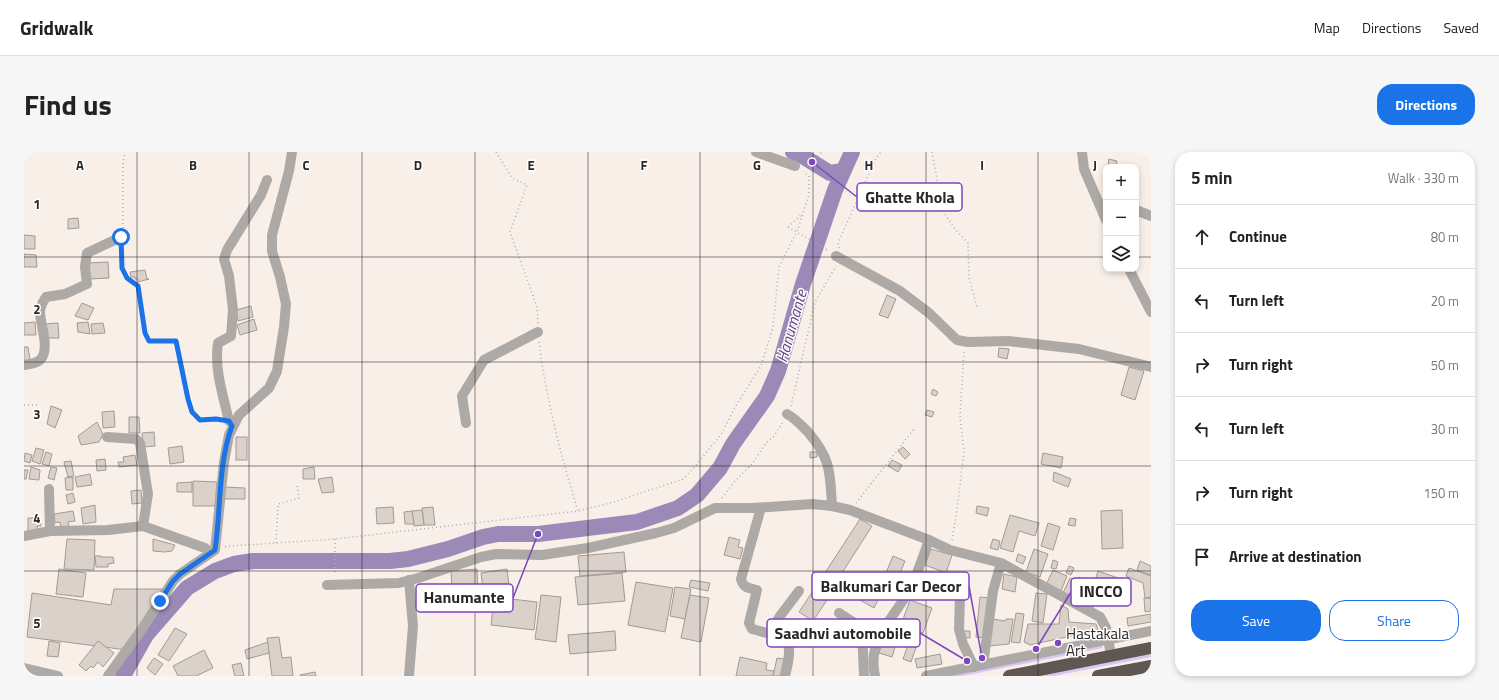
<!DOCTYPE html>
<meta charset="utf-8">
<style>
body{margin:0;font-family:"Titillium Web",sans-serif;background:#f6f6f6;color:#222}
.controls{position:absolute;right:12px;top:12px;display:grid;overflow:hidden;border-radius:8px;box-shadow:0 2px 6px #0003}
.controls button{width:36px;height:36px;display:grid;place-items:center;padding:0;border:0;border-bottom:1px solid #e0e0e0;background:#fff;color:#222;font:20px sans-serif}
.stop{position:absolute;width:12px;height:12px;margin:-9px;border:3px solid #1a73e8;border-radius:50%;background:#fff}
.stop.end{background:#1a73e8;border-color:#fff;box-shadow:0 1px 4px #0008}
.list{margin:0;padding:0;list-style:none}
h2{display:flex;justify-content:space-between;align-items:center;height:52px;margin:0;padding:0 16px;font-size:17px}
h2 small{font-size:13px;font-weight:400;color:#767676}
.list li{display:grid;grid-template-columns:26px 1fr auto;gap:12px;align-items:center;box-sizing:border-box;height:64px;padding:0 16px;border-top:1px solid #e0e0e0}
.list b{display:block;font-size:15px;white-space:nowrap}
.list em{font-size:13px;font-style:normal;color:#767676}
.actions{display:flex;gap:8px;padding:12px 16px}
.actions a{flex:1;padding:9px 0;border:1px solid #1a73e8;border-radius:16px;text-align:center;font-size:14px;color:#1a73e8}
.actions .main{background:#1a73e8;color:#fff}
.icon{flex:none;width:22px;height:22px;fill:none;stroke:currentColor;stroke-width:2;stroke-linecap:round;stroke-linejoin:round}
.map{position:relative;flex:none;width:1127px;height:524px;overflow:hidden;border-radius:16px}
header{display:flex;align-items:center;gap:24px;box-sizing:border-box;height:56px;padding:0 20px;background:#fff;border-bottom:1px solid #e0e0e0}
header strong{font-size:19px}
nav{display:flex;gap:22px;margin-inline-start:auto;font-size:14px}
.intro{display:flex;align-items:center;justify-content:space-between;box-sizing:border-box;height:96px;padding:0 24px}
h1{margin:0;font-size:28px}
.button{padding:10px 18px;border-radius:16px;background:#1a73e8;color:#fff;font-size:14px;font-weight:700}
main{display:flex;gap:24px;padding:0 24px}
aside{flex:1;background:#fff;border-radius:16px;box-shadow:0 2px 6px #0003}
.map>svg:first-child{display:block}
.green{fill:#d8c6f5}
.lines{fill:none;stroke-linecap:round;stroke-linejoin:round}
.river{stroke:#9b89b8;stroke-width:16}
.building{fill:#dad1ca;stroke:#a29a93}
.path{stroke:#b2aba5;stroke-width:1.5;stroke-dasharray:1 3;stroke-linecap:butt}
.minor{stroke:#ada9a6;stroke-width:10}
.highway{stroke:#5f5852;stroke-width:12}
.path-bridge{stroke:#b2aba5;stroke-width:1.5;stroke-dasharray:1 3;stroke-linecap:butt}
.route{stroke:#1a73e8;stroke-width:5}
.grid{fill:none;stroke:#2b2725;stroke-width:1;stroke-opacity:0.55}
.poi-dot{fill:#7e46bc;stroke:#fff;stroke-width:1.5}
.labels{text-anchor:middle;stroke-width:3;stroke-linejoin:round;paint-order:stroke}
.poi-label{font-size:15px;fill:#2b2725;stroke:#fff;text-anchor:start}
.water-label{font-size:16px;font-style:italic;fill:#604584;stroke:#fff}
.grid-label{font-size:13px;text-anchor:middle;font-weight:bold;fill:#2b2725;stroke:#fff;stroke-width:3;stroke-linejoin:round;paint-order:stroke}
.leader{fill:none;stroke:#7e46bc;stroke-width:1.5}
.callout-dot{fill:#7e46bc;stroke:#fff;stroke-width:1.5}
.callout{fill:#fff;stroke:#7e46bc;stroke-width:1.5}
.callout-label{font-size:16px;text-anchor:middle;font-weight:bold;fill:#2b2725}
</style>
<header>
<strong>Gridwalk</strong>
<nav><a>Map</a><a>Directions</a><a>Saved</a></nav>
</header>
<div class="intro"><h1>Find us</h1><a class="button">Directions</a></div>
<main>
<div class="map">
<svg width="1127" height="524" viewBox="0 0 1127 524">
<rect width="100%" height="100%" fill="#f8efe8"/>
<g class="green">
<polygon points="1078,493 1079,496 939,524 920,524"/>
<polygon points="1127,502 1127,505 1030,524 1011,524"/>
</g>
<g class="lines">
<g class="river">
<polyline points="769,0 775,2 806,21 819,19"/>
<polyline points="99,524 122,483 163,436 191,419 210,412 229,409 366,409 384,407 424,397 459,385 474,382 514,382 613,370 654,356 673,343 696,316 709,292 743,244 754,219 779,132 811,38 828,0"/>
</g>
</g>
<g class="building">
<polygon points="1085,7 1093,9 1092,14 1084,13"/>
<polygon points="54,66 55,76 44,77 44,67"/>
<polygon points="0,83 11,84 11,97 0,97"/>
<polygon points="0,102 12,103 13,115 0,115"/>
<polygon points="84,110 85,126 66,127 65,111"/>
<polygon points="121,118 123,127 125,127 114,130 114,127 111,127 111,125 107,125 106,120"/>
<polygon points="863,143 872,147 864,166 855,163"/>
<polygon points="58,151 70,156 64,168 51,164"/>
<polygon points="227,154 229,165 214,169 212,158"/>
<polygon points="230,167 233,178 216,183 213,173"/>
<polygon points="11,170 12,183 0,183 0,171"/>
<polygon points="64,170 66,182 54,180 53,171"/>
<polygon points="34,171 35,186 21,186 20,172"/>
<polygon points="79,171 81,181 68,182 67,172"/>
<polygon points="0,195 4,195 6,208 0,209"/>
<polygon points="975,196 985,197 983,207 974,205"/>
<polygon points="1105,215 1120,219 1111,248 1097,243"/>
<polygon points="909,237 914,240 912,244 907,242"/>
<polygon points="27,254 38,258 31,276 23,272"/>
<polygon points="903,258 910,260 908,265 901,263"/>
<polygon points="90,259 91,275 79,276 78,260"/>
<polygon points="105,265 115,265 116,281 105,281"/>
<polygon points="73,270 79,282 75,290 57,293 54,284"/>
<polygon points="130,280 131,294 119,295 118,281"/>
<rect x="212" y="285" width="11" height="23"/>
<polygon points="158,294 160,310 146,312 144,296"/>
<polygon points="879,295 886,302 881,307 874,299"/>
<polygon points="12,296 20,298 16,312 8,309"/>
<polygon points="22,300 28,302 25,314 18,312"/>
<polygon points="786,300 793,300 793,305 786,306"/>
<polygon points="1,301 8,303 6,311 0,309"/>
<polygon points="1019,301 1039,305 1037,316 1017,312"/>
<polygon points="111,303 113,313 95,315 94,310 100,310 99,305"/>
<polygon points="81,307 82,318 73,319 72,308"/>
<polygon points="868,308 878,313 874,320 864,314"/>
<polygon points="47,309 50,324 44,325 40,310"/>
<polygon points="7,315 16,318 15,328 5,327"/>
<polygon points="27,315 33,316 30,328 24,326"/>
<polygon points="290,315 291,327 279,327 279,317"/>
<polygon points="0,318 4,318 2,327 0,327"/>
<polygon points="1030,320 1047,327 1044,335 1029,329"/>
<polygon points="66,322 68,333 53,335 51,325"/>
<polygon points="49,325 49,338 42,338 41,326"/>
<polygon points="308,325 310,340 298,341 294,327"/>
<polygon points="169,329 193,330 191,354 169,354"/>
<polygon points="168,330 168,340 153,340 153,331"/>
<polygon points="199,335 221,336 221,347 198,347"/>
<polygon points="117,338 118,351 108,352 107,339"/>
<polygon points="49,341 51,350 44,352 42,343"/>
<polygon points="71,353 72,370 59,372 57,356"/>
<polygon points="953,354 965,356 963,364 952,361"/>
<polygon points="369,355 370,371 353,372 352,356"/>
<polygon points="409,355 411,373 400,373 398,356"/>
<polygon points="398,358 400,373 390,374 388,359"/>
<polygon points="1098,358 1099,396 1078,397 1077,359"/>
<polygon points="49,359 51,369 44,370 45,376 37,377 36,370 31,371 30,362"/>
<polygon points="388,359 390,372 381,372 380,360"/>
<polygon points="986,363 1015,371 1011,384 995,379 989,400 976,396"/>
<polygon points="4,366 16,366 17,374 13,374 14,379 4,380"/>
<polygon points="1046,366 1052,367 1051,374 1044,373"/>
<polygon points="836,367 848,374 809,435 797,427"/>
<polygon points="1024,371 1036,375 1029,398 1017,394"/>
<polygon points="705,385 716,388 714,395 719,396 716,407 700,403"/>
<polygon points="43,387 71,388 70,418 40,417"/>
<polygon points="129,387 151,393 148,399 140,400 129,399"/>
<polygon points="969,387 976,389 974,398 966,396"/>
<polygon points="907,397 928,403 922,421 901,413"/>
<polygon points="1010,397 1024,402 1016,425 1002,420"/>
<polygon points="600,400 602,420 556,424 554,404"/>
<polygon points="994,402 1002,405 999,412 992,409"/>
<polygon points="71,404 77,404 77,405 89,405 90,411 84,412 84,415 72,415"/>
<polygon points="869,404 881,409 871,433 859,428"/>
<polygon points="1029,408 1034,410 1032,417 1027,416"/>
<polygon points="1116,409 1127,414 1127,423 1113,418"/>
<polygon points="1045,414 1050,416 1047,423 1042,421"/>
<polygon points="1105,416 1127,424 1127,445 1121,446 1119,431 1102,424"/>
<polygon points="35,417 62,421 59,445 32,442"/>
<polygon points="453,417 454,438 428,440 427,419"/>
<polygon points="483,417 486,443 460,447 457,421"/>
<polygon points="1029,418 1043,424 1037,439 1022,433"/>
<polygon points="1074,419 1094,426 1092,435 1080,430 1079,435 1070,432"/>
<polygon points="598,421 601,449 554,453 551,425"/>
<polygon points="980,422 993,425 991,440 978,437"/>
<polygon points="1055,425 1067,431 1066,436 1073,438 1069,457 1047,446"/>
<polygon points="1046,426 1052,429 1045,444 1039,441"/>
<polygon points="797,427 811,436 789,469 775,460"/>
<polygon points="667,428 686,431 684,439 665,435"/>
<polygon points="826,428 856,444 850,456 820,439"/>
<polygon points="612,430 649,436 641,480 604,473"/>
<polygon points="651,435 667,437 661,467 646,464"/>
<polygon points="90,437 142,437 103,498 3,485 8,441 87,453"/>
<polygon points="1012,441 1023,442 1019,471 1008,469"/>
<polygon points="517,443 537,445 532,490 511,487"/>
<polygon points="666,443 685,446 677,490 657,486"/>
<polygon points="470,445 513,450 510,478 467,473"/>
<polygon points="956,445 966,446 962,486 952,485"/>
<polygon points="1120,446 1127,446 1127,459 1121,460"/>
<polygon points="886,448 908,456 899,481 877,473"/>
<polygon points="1037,453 1044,457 1045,470 1072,472 1074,478 1006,493 1000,490 1004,472 1035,472"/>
<polygon points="992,461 1000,462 996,491 987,490"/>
<polygon points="1127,462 1127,470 1104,474 1103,466"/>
<polygon points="969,467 981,469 982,467 989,467 985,492 965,494"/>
<polygon points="151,476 163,482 145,509 134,503"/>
<polygon points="591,479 592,498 546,502 544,483"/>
<polygon points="940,479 946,479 946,486 939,485"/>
<polygon points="255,485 258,506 267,505 269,524 248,524 243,486"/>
<polygon points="886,487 894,490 887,510 879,507"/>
<polygon points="859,488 872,492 868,505 855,501"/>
<polygon points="25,489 36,491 34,505 23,504"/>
<polygon points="74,489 90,501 79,515 74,510 69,516 67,514 62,519 55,513"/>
<polygon points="244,490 245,501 223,507 221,498"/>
<polygon points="180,498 189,516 172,524 154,524 149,514"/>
<polygon points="916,502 918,512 893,516 891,507"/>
<polygon points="716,505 743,511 742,518 750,519 749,524 712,524"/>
<polygon points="130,506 139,512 131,523 123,516"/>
<polygon points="753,506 760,507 756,524 749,524"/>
<polygon points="217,511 220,524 211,524 208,513"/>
<polygon points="291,520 292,524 276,524 276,523"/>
</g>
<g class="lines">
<g class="path">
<polyline points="472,0 488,26 503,33 486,80 513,155 514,172"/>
<polyline points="908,0 919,59 931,77 944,91 945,126 953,155"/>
<polyline points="788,10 798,0"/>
<polyline points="764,75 778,62"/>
<polyline points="99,76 99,11 101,0"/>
<path d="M97,95C98,116 96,121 113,134L119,163L121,181L125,189H152L164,247L168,260L176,268L195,267"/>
<polyline points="815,96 814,91 852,6 857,0"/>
<path d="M515,190C522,247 537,304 554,359"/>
<polyline points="0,253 16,253"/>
<polyline points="767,254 791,150 812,114"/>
<polyline points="698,346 710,330 728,312 742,291 750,284 759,270"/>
<polyline points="832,351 890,277"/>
<polyline points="311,387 311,423"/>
<polyline points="928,388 932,365 940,300 936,264 940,199"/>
<polyline points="252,391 254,352 275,346 273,333"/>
<polyline points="201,395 206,394 311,387 554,359 590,350 659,327 669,317 698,281 711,255 737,214 749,175 755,115 774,77 785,42 785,24 779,20"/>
</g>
<g class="minor">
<polyline points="732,0 771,14"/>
<polyline points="1058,0 1060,17 1082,68"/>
<polyline points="1112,58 1127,64"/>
<polyline points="812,104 876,139 905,161 933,188 944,190 984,189 1055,197 1127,215"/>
<polyline points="1105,117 1127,160"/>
<path d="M0,213C6,212 14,211 17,207C26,196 16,172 16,160C16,154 19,150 22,145L41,142L63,132L61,115L63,101L97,85"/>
<path d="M763,262C772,267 777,273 784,280C807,307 806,320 808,354L826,358L905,388L926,398L977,411L1076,465L1082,476L1087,503"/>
<path d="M205,269C199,243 190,217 194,191L207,184L209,158L205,124L200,107L203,98L237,43L243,28"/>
<polyline points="442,271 438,244 460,208 514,180"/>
<polyline points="83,285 112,287 116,291 124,342 119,374"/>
<polyline points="25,337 26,379"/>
<path d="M736,356V359L717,427C719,436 725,436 733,438L725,471L728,477C764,487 771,483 761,524"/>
<polyline points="0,384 26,379 84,378 119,374 181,396 186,401"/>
<polyline points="385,428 389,474 385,524"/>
<polyline points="303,433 375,431 394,426 457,405 472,402 518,403 564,396 632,381 650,376 691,356 729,356 788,352 808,354"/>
<polyline points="936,443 935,477 939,492 950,515"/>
<polyline points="815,461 838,476 840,524"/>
<polyline points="746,482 756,464 775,439"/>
<polyline points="959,513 969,439 977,411"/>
<polyline points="0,516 34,524"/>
<polyline points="84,524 118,477 149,429 156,422 191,398 200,310 205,283 215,263 245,236 253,219 260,175 262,152 256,125 248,99 248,83 265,19 268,0"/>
<path d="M851,524C843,488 866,471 883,442C892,428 899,404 905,388"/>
<polyline points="902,524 1127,479"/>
</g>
<g class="highway">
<polyline points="985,524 1127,496"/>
<polyline points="1074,524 1127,514"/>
</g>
<polyline class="path-bridge" points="764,75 805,99"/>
</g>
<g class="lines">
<path class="route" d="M97,85L98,116L103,126L114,134L121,181L125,189H152L164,247L168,260L176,268L192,267L205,269L208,274C194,312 197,357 191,398L156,422L149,429L136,449"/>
</g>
<path class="grid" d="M113,0V524M225,0V524M338,0V524M451,0V524M564,0V524M676,0V524M789,0V524M902,0V524M1014,0V524M0,105H1082M1112,105H1127M0,210H1127M0,314H1127M0,419H1127"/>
<circle class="poi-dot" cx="1034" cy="491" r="4"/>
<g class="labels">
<g class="poi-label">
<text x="1042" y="487">Hastakala<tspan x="1042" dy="17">Art</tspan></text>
</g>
<g class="water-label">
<text transform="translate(767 174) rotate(-74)" y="6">Hanumante</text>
</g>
</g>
<g class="grid-label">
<text x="56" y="18">A</text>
<text x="169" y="18">B</text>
<text x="282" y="18">C</text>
<text x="394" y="18">D</text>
<text x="507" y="18">E</text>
<text x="620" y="18">F</text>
<text x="733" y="18">G</text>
<text x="845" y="18">H</text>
<text x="958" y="18">I</text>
<text x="1071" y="18">J</text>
<text x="13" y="57">1</text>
<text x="13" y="162">2</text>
<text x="13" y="267">3</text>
<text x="13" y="371">4</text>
<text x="13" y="476">5</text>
</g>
<path class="leader" d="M788 10L833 45M958 506L945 434M1012 497L1047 440M514 382L489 446M943 509L896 481"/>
<g class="callout-dot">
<circle cx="788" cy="10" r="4"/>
<circle cx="958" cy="506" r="4"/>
<circle cx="1012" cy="497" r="4"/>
<circle cx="514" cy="382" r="4"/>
<circle cx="943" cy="509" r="4"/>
</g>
<g class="callout">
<rect x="833" y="31" width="105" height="28" rx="4"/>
<rect x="788" y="420" width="157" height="28" rx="4"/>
<rect x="1047" y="426" width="60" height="28" rx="4"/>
<rect x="392" y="432" width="97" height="28" rx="4"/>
<rect x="743" y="467" width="153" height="28" rx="4"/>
</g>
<g class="callout-label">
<text x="886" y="51">Ghatte Khola</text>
<text x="867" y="440">Balkumari Car Decor</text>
<text x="1077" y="445">INCCO</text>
<text x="440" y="451">Hanumante</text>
<text x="819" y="487">Saadhvi automobile</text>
</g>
</svg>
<div class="controls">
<button>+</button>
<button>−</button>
<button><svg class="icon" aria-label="layers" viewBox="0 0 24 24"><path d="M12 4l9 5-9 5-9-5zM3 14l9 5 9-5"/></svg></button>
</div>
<div class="stop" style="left:97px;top:85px"></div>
<div class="stop end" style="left:136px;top:449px"></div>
</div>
<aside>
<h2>5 min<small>Walk · 330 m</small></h2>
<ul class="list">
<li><svg class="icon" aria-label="ahead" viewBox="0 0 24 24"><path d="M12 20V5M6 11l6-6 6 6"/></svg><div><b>Continue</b></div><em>80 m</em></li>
<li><svg class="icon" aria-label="left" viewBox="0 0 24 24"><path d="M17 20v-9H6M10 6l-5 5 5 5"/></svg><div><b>Turn left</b></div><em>20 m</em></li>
<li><svg class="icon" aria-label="right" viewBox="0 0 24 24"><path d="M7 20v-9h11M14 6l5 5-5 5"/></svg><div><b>Turn right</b></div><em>50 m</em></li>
<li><svg class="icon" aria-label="left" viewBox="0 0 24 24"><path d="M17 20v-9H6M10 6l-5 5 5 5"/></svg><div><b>Turn left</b></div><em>30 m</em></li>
<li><svg class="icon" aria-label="right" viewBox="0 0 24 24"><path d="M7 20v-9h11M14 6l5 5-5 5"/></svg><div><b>Turn right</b></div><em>150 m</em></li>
<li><svg class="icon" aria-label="arrive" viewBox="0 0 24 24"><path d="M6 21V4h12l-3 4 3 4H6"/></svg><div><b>Arrive at destination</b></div></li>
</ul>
<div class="actions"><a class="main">Save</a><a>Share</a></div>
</aside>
</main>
